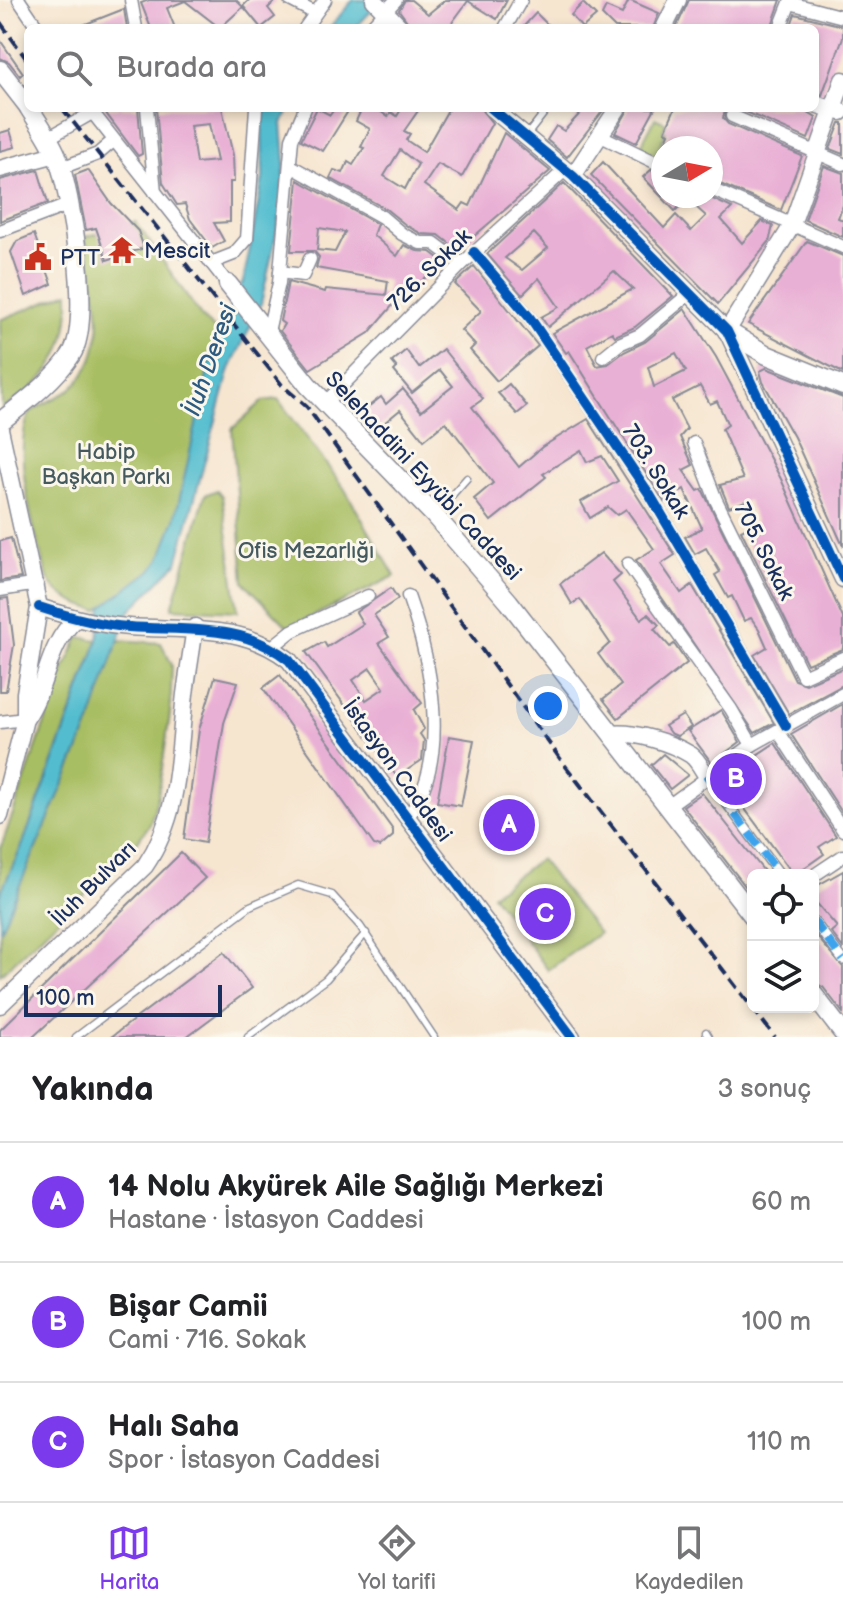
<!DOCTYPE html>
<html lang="tr">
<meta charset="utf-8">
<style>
body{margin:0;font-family:"Balsamiq Sans",sans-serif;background:#f6f6f6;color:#202124}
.controls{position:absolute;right:24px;bottom:24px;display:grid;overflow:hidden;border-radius:12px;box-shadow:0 4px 12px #0003}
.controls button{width:72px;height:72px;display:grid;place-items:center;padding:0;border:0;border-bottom:2px solid #e0e0e0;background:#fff;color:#202124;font:40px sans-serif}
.compass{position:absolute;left:651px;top:136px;width:72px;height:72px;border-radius:50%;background:#fff;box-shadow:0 4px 12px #0003;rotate:80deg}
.scale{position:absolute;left:24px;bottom:20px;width:198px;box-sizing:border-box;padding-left:8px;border:4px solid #1b2f5e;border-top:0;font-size:22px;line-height:28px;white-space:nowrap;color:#1b2f5e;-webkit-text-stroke:6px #fbf7ec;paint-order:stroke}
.you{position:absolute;left:548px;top:706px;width:28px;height:28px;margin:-20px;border:6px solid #fff;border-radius:50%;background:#1a73e8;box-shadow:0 0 0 12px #1a73e833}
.badge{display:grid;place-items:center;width:52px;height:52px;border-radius:50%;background:#7c3aed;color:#fff;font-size:26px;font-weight:700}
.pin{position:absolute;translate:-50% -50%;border:4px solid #fff;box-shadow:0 2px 8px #0006}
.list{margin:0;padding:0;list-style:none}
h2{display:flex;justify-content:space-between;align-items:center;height:104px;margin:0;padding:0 32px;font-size:34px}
h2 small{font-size:26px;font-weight:400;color:#757577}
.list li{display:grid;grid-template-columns:52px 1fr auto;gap:24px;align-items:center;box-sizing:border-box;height:120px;padding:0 32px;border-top:2px solid #e0e0e0}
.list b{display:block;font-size:30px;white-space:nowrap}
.list p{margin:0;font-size:26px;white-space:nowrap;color:#757577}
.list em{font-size:26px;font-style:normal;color:#757577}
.icon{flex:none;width:44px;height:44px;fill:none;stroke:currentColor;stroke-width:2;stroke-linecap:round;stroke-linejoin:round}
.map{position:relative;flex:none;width:843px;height:1037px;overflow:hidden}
.search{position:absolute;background:#fff;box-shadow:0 4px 12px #0003;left:24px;right:24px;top:24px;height:88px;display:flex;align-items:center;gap:20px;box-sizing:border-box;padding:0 28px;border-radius:12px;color:#757577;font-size:30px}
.sheet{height:464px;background:#fff}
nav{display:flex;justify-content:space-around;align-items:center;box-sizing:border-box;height:112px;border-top:2px solid #e0e0e0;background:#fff;font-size:22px;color:#757577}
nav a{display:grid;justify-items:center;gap:4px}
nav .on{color:#7c3aed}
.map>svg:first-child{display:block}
.green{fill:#a8be62;stroke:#627660;stroke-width:2}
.water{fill:#53bdcf;stroke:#377696;stroke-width:2}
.building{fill:#e9b0d5;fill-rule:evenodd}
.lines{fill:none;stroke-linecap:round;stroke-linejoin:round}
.service-casing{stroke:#888a96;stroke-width:9}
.pedestrian-casing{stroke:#888a96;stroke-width:12}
.minor-casing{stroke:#888a96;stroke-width:15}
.tertiary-casing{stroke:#888a96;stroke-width:19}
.secondary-casing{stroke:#888a96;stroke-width:21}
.service{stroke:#fff;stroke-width:6}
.pedestrian{stroke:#fff;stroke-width:9}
.minor{stroke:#fff;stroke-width:12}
.tertiary{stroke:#fff;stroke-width:16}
.secondary{stroke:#fff;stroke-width:18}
.rail{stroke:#1b2f5e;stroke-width:4;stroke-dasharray:12 6;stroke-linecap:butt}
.quiet{stroke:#3da3ed;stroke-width:8;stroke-dasharray:16 8;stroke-linecap:butt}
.cycleway-casing{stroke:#fbf7ec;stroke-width:15}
.cycleway{stroke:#0057b8;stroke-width:10}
.labels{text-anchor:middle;stroke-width:6;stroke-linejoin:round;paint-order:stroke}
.poi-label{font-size:22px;fill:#1b2f5e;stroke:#fbf7ec;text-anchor:start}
.street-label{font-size:22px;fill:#1b2f5e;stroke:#fbf7ec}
.park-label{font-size:22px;fill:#455a5f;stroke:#fbf7ec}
.water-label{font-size:24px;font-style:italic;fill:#2c5a80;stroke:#fbf7ec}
</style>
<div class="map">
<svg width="843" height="1037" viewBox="0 0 843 1037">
<rect width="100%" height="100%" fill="#fbf7ec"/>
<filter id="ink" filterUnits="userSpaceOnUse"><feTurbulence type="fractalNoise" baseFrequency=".0125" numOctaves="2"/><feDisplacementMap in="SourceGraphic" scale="16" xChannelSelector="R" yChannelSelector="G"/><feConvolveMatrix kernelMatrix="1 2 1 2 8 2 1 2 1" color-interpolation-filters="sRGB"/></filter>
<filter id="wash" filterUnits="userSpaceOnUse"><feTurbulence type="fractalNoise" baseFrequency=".006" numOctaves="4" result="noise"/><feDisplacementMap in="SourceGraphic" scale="32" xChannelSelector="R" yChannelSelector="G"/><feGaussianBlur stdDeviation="1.8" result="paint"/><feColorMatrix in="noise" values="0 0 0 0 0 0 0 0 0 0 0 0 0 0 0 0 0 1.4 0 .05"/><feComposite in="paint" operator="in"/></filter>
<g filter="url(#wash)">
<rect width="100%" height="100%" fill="#f6e5cf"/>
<g class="green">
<polygon points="655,118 666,123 663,131 666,133 655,155 639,149"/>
<path d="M136,222L203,319L217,331C204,392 189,509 160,560C147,581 118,597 97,610C78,605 60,598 49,581C36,540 10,452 30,413C42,403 61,397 72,388C116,348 94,288 85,237Z"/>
<path d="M69,292C71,347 51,383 2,408L0,320Z"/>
<polygon points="278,399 344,488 395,576 289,628 244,582 232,429 263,401"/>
<polygon points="217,490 222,496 238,611 172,608 205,495"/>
<polygon points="79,637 98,640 22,846 0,894 0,850 63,672"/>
<polygon points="117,640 161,643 172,665 170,714 158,796 150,824 132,849 0,975 0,931 91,721"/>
<polygon points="540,859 599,933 548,970 492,894"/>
</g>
<g class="water">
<polygon points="353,0 382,0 355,28 329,28"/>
<polygon points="266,108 291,108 282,123 285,161 281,212 261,304 230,369 177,563 128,613 91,721 0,931 0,894 22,846 85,677 98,640 102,607 150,571 160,559 175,519 217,331 243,282 248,258 263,178 262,127"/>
</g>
<g id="blocks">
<g class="building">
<polygon points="149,0 236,0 243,7 220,28 185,1 167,8 175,28 151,28 141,3"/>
<polygon points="249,0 277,0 268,8 275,17 261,28 243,6"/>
<polygon points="405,0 411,0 428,14 445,0 507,0 497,19 468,1 448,28 412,28 399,10"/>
<polygon points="629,0 659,13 653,28 615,28 602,15 606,7 622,14"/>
<polygon points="689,0 781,0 771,28 676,28"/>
<polygon points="583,3 596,16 582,28 571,15"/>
<polygon points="124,9 127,28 78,28 78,27"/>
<polygon points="536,13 551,28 522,28"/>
<polygon points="795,14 843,26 843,37 822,95 815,93 815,28 790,28"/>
<polygon points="0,40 23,73 20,76 9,62 0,58"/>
<polygon points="102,108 138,108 142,154 138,156"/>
<path d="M156,108H222L233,155L234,182H230V222L214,223L224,241L212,248L190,219L185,204L177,205L163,183ZM209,124L217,161L196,163L190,126Z"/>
<polygon points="317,108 330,115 335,108 350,108 323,151 301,140"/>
<path d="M362,108H376L388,117L391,112L397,116L402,108H420L404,131L410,134L406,140L424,152L449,108H480L492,123L462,177L438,164L424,185L459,210L464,203L470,206L504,133L550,171L458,250L439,235L422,234L407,226L386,209L330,178L334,170L343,173L348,162L353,165L364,148L361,147L370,129L356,121ZM400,150L418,164L405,189L384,176Z"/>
<polygon points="585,108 605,108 567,157 547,140 556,126 564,131"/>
<polygon points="629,108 655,108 636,143 615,133"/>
<polygon points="675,108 720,108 725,111 723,118 728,124 802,156 781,210 711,180 711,148 663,148 669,133 665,131"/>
<polygon points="737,108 800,108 816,118 808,139"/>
<polygon points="840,123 843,123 843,154 830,149"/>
<polygon points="10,130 15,147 0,151 0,133"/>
<polygon points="603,162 664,228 676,215 691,231 706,216 687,199 675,211 643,177 651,170 663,175 663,196 706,196 732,208 721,219 742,243 762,221 773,226 769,242 718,304 591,175"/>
<polygon points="824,166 843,173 843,205 838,218 843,220 843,237 805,220"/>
<polygon points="38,170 48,203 0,221 0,180"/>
<polygon points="88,170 111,203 138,231 144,248 107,260 96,228 86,230 75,175"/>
<path d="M298,180L377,224L373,235L397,256L404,245L417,251L431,252L443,261L413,289L410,285L369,333L310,369L280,331L284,324L280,321L288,282L325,292L326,289L386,295L388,281L316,268L319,257L314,251H291ZM319,228L345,232L335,252L317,250Z"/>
<path d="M564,183L673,296L635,327L615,336L612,332L587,346L597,366L608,364L624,352L645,342L685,309L716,357L781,479L843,618V649L807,664L741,530L756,523L748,500L729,507L720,485L743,479L722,429L728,425L717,401L710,404L700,386L672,400L687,429L680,437L693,465L683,470L698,491L702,489L795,680L806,684L843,668V685L789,714L754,655L767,647L759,629L751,618L744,621L732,596L728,598L715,575L720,572L706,548L695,554L685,537L702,528L684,489L664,502L569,351L566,353L552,333L633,289L614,271L548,327L541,317L559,307L539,278L522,295L487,254ZM534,233L548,248L522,270L505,258ZM676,353L686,371L654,387L648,367Z"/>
<polygon points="34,234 52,284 26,296 11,252 17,241"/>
<polygon points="807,241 843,256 843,373 748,324"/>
<polygon points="474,266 538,346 497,381 470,350 475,345 461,330 481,311 455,284"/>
<polygon points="443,349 483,399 472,407 519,467 542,447 588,419 675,555 661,564 681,593 692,585 774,723 755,733 636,560 654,549 626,509 617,515 608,507 590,518 581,502 618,481 602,456 587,462 581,450 543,474 546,477 491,521 474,499 493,483 446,422 424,440 400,410 378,428 364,410 381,397 386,404 403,389 421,411 453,386 440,370 412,393 394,371 397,368 392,362 406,350 419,368"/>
<polygon points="766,368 843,398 843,546 794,437 763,382 760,371"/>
<polygon points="509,384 527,406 517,414 498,393"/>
<polygon points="11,538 21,578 0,581 0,541"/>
<polygon points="601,553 621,575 613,582 641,619 648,614 659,625 654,629 670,647 674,644 687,663 618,718 603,699 621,685 598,654 610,643 580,599 572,604 560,584"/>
<path d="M391,588L398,599L374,615L389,637L379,643L422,703L414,710L424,729L420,734L424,740L422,760L397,777L306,652L324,642L327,647L363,624L356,612ZM370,668L384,688L366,700L353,680Z"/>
<polygon points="8,598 14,645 6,691 0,691 0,599"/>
<polygon points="280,675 393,830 393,836 380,847 374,845 263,688"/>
<polygon points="215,677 238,682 224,723 205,843 184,839 199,730"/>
<polygon points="843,704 843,814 791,734"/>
<polygon points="721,710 740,742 712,763 688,731"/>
<polygon points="683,715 691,727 677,736 670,733 665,726"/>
<polygon points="449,736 474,740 461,806 437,802"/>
<polygon points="775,743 836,836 819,847 824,854 794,875 722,778"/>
<polygon points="663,754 688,775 670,789 651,765"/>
<polygon points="702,793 767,875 753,875 753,896 683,806"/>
<polygon points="510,802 532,832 509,849 487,818"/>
<polygon points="181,853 205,878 33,1037 0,1037 0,1030"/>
<polygon points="843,871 843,948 831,932 837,927 813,899 813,888"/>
<polygon points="813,932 843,967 843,1013 823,987 813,982"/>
<polygon points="224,952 252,988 186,1037 111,1037"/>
</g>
</g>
</g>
<g filter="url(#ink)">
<use href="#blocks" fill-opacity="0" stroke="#888a96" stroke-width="2"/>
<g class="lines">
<g class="service-casing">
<g id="service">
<polyline points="527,135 548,108"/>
<polyline points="437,512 467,478"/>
<polyline points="706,1032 709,1037"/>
<polyline points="76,1037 250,906 298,885 332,895 360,926 434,1037"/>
<polyline points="248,1037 326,979 366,933"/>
</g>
</g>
<g class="pedestrian-casing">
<g id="pedestrian">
<polyline points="706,775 780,875"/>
<polyline points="813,920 843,960"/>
</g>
</g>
<g class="minor-casing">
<g id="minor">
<polyline points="19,0 38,28"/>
<polyline points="131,0 136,28"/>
<polyline points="290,0 315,13"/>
<polyline points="790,3 843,17"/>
<polyline points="305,28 325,0"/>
<polyline points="370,28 396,0"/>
<polyline points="505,28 521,0"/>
<polyline points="780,28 791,0"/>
<polyline points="89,108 228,284"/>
<polyline points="147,108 155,192"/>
<polyline points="732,116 843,164"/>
<polyline points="601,136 663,166"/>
<polyline points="48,138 92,113"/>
<polyline points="291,166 382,217 402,234 420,243 434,243 462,264"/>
<polyline points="61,168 98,154 113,141"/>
<polyline points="711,189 843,247"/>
<polyline points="0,231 68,205"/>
<polyline points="474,252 530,318 650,495 786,726"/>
<polyline points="211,263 234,254 247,239 256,108"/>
<polyline points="280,272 303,275 310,259"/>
<polyline points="267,336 279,283 292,139 305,108"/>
<polyline points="603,357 619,344 640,335 689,294"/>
<polyline points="325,403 462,264 565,170"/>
<polyline points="694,443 716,500 803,676 843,658"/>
<polyline points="628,564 731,709 752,745"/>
<polyline points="0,590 37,584"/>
<path d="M408,596C431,661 452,757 408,817"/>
<polyline points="272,647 292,631 368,596"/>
<polyline points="0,722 25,719"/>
<polyline points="778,731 843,830"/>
<polyline points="668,806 752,745 843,694"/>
<polyline points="813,876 843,856"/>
</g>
</g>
<g class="tertiary-casing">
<g id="tertiary">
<polyline points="374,0 401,28"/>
<polyline points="664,28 678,0"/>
<polyline points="815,104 841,112"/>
<polyline points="491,108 573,176 727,331 843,579"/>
<polyline points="0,169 56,154"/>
<polyline points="573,176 618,108"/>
<polyline points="727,331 791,227 843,80"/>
<polyline points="0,429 39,607 25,693 25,719 0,816"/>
<path d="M39,607C69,617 98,625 129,627C186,631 242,623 289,660L572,1037"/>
<path d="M26,718C48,686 46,646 76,619"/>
<path d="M612,734C634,731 672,743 691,755C697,759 702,769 706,775"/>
<path d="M0,1005L145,866C181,813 178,755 185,694C188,672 192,649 195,627"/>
</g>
</g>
<g class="secondary-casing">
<g id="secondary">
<polyline points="0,70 28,106"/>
<polyline points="228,284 308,385 434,515 509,602 753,916"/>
<polyline points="727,331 767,355 843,386"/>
<path d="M0,422C25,402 53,382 71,355C93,322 71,193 57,156C50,139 39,124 29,108"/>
<polyline points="813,994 843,1033"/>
</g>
</g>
<use href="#service" class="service"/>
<use href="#pedestrian" class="pedestrian"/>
<use href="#minor" class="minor"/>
<use href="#tertiary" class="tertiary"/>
<use href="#secondary" class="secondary"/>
<g class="rail">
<polyline points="0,22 28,61"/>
<polyline points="62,108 282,385 307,407 564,764 775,1037"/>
</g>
<g class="quiet">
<polyline points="706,775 780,875"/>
<polyline points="813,920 843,960"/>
</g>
<g class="cycleway-casing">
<g id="cycleway">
<polyline points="491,108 573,176 727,331 843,579"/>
<polyline points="474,252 530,318 650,495 786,726"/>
<path d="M39,607C69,617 98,625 129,627C186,631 242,623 289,660L572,1037"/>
</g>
</g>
<use href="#cycleway" class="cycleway"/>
</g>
</g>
<defs>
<g id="temple-bare" transform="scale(2.16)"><path d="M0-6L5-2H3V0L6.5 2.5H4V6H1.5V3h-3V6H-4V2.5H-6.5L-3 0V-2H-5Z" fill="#c8321e" stroke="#fbf7ec" stroke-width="2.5" paint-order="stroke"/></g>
<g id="civic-bare" transform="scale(2.16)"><path d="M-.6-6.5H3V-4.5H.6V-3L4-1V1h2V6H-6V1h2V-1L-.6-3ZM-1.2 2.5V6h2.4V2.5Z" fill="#c8321e" stroke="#fbf7ec" stroke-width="2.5" paint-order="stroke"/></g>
</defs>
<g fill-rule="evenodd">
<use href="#temple-bare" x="122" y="250"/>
<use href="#civic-bare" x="38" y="257"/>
</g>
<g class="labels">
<g class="poi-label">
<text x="144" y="258">Mescit</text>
<text x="60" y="265">PTT</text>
</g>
<g class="street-label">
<text transform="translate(429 269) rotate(-44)" y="8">726. Sokak</text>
<text transform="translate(657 471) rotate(58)" y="8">703. Sokak</text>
<text transform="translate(424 475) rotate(47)" y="8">Selehaddini Eyyübi Caddesi</text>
<text transform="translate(765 551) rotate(63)" y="8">705. Sokak</text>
<text transform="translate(398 770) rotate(54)" y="8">İstasyon Caddesi</text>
<text transform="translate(93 883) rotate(-45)" y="8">İluh Bulvarı</text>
</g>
<g class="park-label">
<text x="106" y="459">Habip<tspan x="106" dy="25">Başkan Parkı</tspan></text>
<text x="306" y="558">Ofis Mezarlığı</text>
</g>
<g class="water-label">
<text transform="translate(210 360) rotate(-71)" y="8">İluh Deresi</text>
</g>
</g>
</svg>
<div class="controls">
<button><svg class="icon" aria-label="locate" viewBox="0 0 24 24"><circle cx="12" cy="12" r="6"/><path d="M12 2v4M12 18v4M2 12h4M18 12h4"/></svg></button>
<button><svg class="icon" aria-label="layers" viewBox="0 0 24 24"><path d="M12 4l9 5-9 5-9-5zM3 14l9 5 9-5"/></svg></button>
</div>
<svg class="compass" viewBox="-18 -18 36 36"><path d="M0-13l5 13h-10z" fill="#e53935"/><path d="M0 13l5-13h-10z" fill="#757577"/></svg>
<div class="scale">100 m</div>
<div class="you"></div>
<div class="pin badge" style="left:509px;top:825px">A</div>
<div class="pin badge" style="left:736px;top:779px">B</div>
<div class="pin badge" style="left:545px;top:914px">C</div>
<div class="search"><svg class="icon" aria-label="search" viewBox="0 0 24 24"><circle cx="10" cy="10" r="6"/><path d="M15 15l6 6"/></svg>Burada ara</div>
</div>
<section class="sheet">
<h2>Yakında<small>3 sonuç</small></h2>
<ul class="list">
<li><span class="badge">A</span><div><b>14 Nolu Akyürek Aile Sağlığı Merkezi</b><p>Hastane · İstasyon Caddesi</p></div><em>60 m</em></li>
<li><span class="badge">B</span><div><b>Bişar Camii</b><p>Cami · 716. Sokak</p></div><em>100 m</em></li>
<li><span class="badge">C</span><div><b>Halı Saha</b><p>Spor · İstasyon Caddesi</p></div><em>110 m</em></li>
</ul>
</section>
<nav>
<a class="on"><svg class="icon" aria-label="map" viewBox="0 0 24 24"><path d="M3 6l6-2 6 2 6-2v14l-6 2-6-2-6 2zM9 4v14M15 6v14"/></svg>Harita</a>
<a><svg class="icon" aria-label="directions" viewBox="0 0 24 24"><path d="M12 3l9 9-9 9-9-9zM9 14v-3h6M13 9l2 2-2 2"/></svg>Yol tarifi</a>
<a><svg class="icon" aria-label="saved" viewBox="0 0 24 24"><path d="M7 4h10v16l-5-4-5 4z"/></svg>Kaydedilen</a>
</nav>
